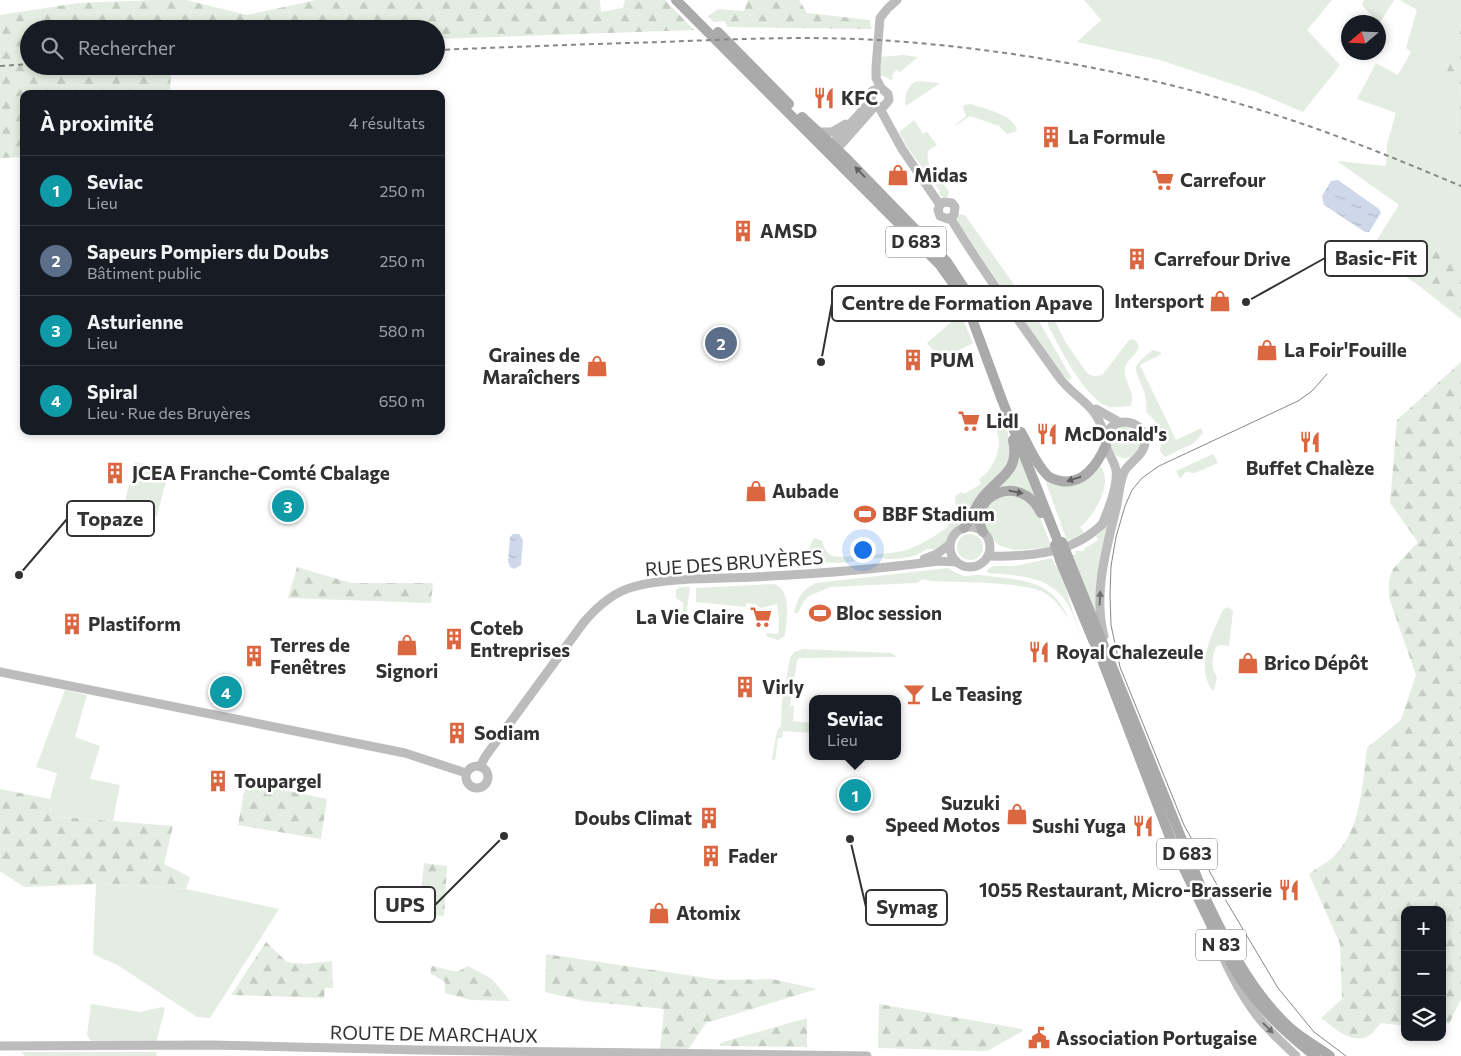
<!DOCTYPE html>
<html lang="fr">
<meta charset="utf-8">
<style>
body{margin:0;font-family:Commissioner,sans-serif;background:#242831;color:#f1f3f6}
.controls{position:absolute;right:15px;bottom:15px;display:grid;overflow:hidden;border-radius:10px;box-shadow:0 2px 8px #0003}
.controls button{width:45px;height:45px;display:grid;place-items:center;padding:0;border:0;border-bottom:1px solid #363941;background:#171b24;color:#f1f3f6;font:25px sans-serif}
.compass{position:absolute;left:1341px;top:15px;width:45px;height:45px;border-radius:50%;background:#171b24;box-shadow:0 2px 8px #0003;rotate:251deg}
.you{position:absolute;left:862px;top:549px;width:18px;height:18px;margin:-12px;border:4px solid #fff;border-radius:50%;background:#1a73e8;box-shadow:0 0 0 8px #1a73e833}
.badge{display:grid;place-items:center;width:32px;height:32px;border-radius:50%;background:#db6741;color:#fff;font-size:16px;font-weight:700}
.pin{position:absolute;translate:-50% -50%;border:2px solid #fff;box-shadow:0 1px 5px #0006}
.popup{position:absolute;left:809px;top:695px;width:92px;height:65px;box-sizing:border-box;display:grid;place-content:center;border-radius:10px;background:#171b24;filter:drop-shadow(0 1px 4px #0005);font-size:16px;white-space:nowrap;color:#9ea1a6}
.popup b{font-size:19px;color:#f1f3f6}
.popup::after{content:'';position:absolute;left:50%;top:100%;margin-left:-10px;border:10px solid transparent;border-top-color:#171b24}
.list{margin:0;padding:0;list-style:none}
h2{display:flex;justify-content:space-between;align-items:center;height:65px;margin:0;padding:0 20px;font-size:21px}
h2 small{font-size:16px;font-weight:400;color:#9ea1a6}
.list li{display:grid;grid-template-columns:32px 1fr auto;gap:15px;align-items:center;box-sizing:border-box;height:70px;padding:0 20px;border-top:1px solid #363941}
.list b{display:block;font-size:19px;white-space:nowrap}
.list p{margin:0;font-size:16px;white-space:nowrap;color:#9ea1a6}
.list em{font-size:16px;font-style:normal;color:#9ea1a6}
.icon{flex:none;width:28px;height:28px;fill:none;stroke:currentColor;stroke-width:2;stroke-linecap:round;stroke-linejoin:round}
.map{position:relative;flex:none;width:1461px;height:1056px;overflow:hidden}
.search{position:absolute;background:#171b24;box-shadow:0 2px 8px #0003;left:20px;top:20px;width:425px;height:55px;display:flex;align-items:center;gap:12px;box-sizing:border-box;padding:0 18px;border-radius:28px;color:#9ea1a6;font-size:19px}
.panel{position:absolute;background:#171b24;box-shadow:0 2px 8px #0003;left:20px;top:90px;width:425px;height:345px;border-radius:10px}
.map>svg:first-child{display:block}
.grass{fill:#e4ede1}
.forest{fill:url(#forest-firs)}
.water{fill:url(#water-ripples)}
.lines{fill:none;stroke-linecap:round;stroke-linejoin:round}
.secondary{stroke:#bcbcbc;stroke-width:9}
.primary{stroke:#aaa;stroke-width:10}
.tram{stroke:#878787;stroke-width:1}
.rail{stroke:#878787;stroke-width:2;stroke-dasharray:5 4;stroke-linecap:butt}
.primary-bridge{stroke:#aaa;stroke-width:10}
.oneway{fill:#626262}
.oneway2{fill:#707070}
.labels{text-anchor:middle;stroke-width:5;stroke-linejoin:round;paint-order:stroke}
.shield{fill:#fff;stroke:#707070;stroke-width:1}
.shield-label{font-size:18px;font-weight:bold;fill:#323232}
.poi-label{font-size:19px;font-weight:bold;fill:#323232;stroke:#fff;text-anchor:start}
.street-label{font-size:19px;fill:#323232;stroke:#fff}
.leader{fill:none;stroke:#323232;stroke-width:2}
.callout-dot{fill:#323232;stroke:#fff;stroke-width:2}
.callout{fill:#fff;stroke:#323232;stroke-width:2}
.callout-label{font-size:20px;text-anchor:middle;font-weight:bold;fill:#323232}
</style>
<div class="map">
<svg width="1461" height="1056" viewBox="0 0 1461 1056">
<defs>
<pattern id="forest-firs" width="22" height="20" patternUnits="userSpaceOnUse" patternTransform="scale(1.25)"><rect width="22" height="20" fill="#e4ede1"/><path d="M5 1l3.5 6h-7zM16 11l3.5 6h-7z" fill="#c4ccc2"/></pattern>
<pattern id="water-ripples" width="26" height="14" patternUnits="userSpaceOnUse" patternTransform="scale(1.25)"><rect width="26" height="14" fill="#cfd7eb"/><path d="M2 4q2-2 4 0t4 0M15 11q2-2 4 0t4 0" fill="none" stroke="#b2b9ca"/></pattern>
</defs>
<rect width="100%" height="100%" fill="#fff"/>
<g class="grass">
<polygon points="1084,0 1332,0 1307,30 1340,65 1303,112 1256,92 1160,60 1077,42 1101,20"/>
<polygon points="1364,0 1394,0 1379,24 1362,5"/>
<polygon points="1400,0 1461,0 1461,24 1446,75 1460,86 1456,117 1457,141 1461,143 1461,262 1439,248 1423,259 1418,285 1369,252 1399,205 1337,161 1386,166 1387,144 1396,113 1357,99 1376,63 1398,75 1411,52 1406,48 1417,10"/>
<polygon points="903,55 918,57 900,72 896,70 892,75 893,79 891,80 883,76 879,77 880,57"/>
<path d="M917,81L940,83L906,106C903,97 908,85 917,81Z"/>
<path d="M971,104C985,109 1011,114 1017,129L1015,132L1007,134L999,126L970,116L955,126V125L966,116L963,107L964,105Z"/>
<path d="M914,120L923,134L927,132L937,145L929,150C922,167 942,179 949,192L948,197H943L939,194L940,191L907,147L899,132Z"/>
<polygon points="961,214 965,215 1034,313 1071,377 1070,381 1059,372 960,226 957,219 958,215"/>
<polygon points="962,317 973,343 957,351 944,363 927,343 956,318"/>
<path d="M1050,317H1053L1066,343L1087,373C1093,377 1097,377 1103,374L1129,340L1133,339C1148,349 1127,357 1125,368C1123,382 1136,391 1131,406C1123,406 1114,409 1107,406C1085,398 1059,347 1048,325V319Z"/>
<path d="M1153,350L1160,352L1166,358L1162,354L1140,365L1176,440L1201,428L1203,433L1194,443L1165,457L1160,451C1163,436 1159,422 1146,412C1150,394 1134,375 1136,367C1138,362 1148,353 1153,350Z"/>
<path d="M1005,421C1009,437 1012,449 1008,465L963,523C958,526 953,529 950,534C945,541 945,545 937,551C928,546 925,551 916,555C911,557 903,558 897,559C891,560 885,558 878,558C859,559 825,570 811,555L809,549L813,539L815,538L822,541C824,547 826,554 833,556C842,559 897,553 907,550C922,544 935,536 948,527L951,512L956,511L955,496L962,492L964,494L981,484L979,479C991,472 999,456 999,441C999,435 996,430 995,425Z"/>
<circle cx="1125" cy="442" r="16"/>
<polygon points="1018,451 1037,501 995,492"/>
<polygon points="1213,454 1218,463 1195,473 1186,472 1180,478 1176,471"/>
<polygon points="135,462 169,470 157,516 123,509"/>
<path d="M1100,465C1114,483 1095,515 1080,527L1085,534L1071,541L1070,539L1067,541L1044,477L1062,485Z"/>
<polygon points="1019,495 1037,510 1051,545 1049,548 1014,550 998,545 984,527 982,519 989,504 1000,496"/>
<polygon points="1108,523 1110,523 1097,619 1072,555 1076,554 1075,551 1084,551 1085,548 1098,540 1096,536"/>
<circle cx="970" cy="547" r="13"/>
<path d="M1052,558L1055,565L1059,566L1081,638C1077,627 1074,615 1068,605C1053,576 1017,575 988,573L987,571L988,569L993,566H1015Z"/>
<path d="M948,568C953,571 959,575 965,576C970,576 976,574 981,575C1019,581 1051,577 1068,618C1061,608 1053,596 1041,591C1014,581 961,583 931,581L923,579L917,583L830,587L809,596L804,601L798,613H794C797,599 802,589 816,583Z"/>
<path d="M773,584C793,588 786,621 785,636L778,640L766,636L767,633L778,634L779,621L777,604L761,608L755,604L746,603V607L696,602V588Z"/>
<polygon points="680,587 690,587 686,616 683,615 683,603 676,598 676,590"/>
<path d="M1227,607L1233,611L1229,646L1220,645L1216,647C1212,658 1210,667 1217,677L1214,690H1212C1195,665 1212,634 1223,610Z"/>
<polygon points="803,649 891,653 897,657 799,658 797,661 790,706 794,706 793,721 812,723 812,733 783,731 782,738 778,738 775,760 772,759 777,731 781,726 782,701 790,658 794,652"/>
<polygon points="65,690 87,695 75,737 100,746 90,779 120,785 113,821 51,816 50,799 57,773 36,767"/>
<polygon points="96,884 186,889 279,909 210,1018 197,1017 119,966 93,954"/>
<polygon points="91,1004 140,1012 162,1007 165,1009 156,1042 91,1041 87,1035"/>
<polygon points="21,1052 156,1052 157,1056 25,1056"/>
</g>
<g class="forest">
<polygon points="156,0 186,0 247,15 316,0 600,0 601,12 623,8 625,0 665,0 694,30 436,39 436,29 29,29 29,66 171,66 170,94 24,94 22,157 0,158 0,15 78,3"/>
<polygon points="748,0 799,0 807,13 869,20 872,29 727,27 725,21 714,22 708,16 718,9 744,11"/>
<polygon points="1461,24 1461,143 1457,141 1456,117 1460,86 1446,75"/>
<polygon points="1439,248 1461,262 1461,319 1418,285 1423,259"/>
<path d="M1461,362V999L1449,1024L1442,1020V910H1405V1026L1381,1023C1377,1027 1374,1032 1370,1035C1353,1046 1334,1028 1321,1018L1342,999L1340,944L1309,874C1317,868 1325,864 1332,858C1362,830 1362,785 1367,748L1401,720L1416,675L1389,598V580L1393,569L1418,542L1390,503L1397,420Z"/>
<polygon points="297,567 351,583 433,583 431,603 288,598"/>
<polygon points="246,782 327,799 321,839 238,825"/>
<polygon points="0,789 50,799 51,816 173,826 164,864 190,877 186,889 96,884 24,887 0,871"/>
<polygon points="424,863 447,866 444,916 419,914"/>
<polygon points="266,942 287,962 305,964 332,961 333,988 325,988 324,998 231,995"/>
<polygon points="546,954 720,980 772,979 817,989 706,1023 687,1051 660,1050 664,1009 584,1001 545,992"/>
<polygon points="432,966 457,972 468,966 492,979 510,1001 471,1000 445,993 445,982 430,973"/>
<polygon points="879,1004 1022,1029 1021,1032 987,1051 878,1048"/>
<polygon points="807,1018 807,1047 720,1046 720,1043"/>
</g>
<g class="water">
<polygon points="1338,180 1379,209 1381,213 1369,232 1365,232 1324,205 1322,196 1331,181"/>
<polygon points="513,534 519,534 523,540 521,565 514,569 510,567 508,562 510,537"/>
</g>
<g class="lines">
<g class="secondary">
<polyline points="881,88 876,78 876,67 880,18 888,8 897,0"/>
<polyline points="879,107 902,149 940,205 938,210 940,216 948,219 954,215 955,207 952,203 944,202 940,205"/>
<polyline points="818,132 832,132 846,124"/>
<polyline points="830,149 832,144 871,101 872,91 881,88 888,94 889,100 884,106 877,107 871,101"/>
<polyline points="832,152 837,149 875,106"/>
<path d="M951,219C983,272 1022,325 1058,376C1076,401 1097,402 1105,438"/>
<polyline points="1096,409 1119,422"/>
<path d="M1102,525C1108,510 1118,487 1116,470C1114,458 1102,448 1106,435C1114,414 1146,420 1145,442C1144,456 1130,461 1124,472C1119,484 1119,497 1116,509C1106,550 1093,595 1104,636"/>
<circle cx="970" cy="547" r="20"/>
<path d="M988,556C1029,557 1075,554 1104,522"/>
<polyline points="924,559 937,554 950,544"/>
<polyline points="0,672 405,753 466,773"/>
<circle cx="477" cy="777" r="11"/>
<path d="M480,767L485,757L584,622C597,607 613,592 633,587C667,577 717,579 754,577C816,574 878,569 939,561L956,562"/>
<path d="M1211,929C1224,960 1237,990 1258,1017C1269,1031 1283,1043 1296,1056"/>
<polyline points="0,1046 211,1045 419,1050 867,1056"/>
</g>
<g class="primary">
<polyline points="676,0 940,265 962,296 968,308 1002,400 1059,544"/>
<polyline points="718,32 789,104"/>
<polyline points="802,117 847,159 947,262 968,294"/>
<path d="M1021,432C1029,446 1035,463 1047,475C1051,479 1056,480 1061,481C1084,485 1098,463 1106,445"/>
<path d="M964,528C971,519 975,507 982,498C999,476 1020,473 1013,440"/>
<path d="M983,532C965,497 1020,470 1041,513"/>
<path d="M1068,557L1205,897C1227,944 1251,991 1289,1027C1301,1038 1316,1046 1330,1056"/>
<polyline points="1060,560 1093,640 1099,651"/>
<polyline points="1102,660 1174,848 1215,933"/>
<path d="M1225,952C1248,997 1276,1025 1315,1056"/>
</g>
<polyline class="tram" points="1327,374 1312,391 1298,401 1159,466 1142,478 1132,490 1125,506 1116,537 1111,566 1110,594 1111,625 1120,667 1184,825 1222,894 1278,988 1314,1032 1346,1056"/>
<g class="rail">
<path d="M436,50C512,47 587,44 662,42C734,39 806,36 878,40C1019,49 1160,76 1294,121C1351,140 1406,163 1461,186"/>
<polyline points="0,66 29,64"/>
</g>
<g class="primary-bridge">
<polyline points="1062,542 1068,557"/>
<polyline points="1055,545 1060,560"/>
</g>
</g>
<defs><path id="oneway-solid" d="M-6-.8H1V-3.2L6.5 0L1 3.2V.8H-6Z" transform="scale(1.25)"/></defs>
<g class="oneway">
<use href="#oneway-solid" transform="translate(860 172) rotate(-134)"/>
<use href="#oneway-solid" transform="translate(1074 479) rotate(163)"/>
<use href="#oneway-solid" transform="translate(1016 492) rotate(11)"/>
</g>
<g class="oneway2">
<use href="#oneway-solid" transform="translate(1100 598) rotate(-87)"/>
<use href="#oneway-solid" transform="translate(1268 1028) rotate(45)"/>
</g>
<defs>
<g id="restaurant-bare" transform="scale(1.725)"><path d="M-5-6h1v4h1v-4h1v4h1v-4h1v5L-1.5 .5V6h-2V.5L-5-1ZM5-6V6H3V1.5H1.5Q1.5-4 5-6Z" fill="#db6741" stroke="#fff" stroke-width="2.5" paint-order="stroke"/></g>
<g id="building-bare" transform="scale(1.725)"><path d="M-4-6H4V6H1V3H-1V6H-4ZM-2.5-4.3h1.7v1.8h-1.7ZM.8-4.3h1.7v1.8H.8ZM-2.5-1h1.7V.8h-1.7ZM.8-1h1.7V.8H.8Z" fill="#db6741" stroke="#fff" stroke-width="2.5" paint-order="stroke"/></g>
<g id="shop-bare" transform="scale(1.725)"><path d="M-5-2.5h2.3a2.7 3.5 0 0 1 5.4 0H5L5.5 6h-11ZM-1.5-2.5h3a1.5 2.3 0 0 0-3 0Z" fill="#db6741" stroke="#fff" stroke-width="2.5" paint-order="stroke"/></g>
<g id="supermarket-bare" transform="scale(1.725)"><path d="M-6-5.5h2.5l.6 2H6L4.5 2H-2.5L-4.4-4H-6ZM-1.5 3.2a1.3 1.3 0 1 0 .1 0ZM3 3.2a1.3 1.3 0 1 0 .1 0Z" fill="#db6741" stroke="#fff" stroke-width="2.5" paint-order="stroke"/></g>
<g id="stadium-bare" transform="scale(1.725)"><path d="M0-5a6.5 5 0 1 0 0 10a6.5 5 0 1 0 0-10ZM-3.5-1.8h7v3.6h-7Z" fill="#db6741" stroke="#fff" stroke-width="2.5" paint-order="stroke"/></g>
<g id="bar-bare" transform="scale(1.725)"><path d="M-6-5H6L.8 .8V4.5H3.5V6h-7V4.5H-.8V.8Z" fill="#db6741" stroke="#fff" stroke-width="2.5" paint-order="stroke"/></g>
<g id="civic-bare" transform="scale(1.725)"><path d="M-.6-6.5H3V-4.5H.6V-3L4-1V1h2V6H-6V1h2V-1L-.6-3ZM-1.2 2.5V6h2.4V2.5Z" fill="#db6741" stroke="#fff" stroke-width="2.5" paint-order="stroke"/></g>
</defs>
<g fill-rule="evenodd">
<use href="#restaurant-bare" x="824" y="98"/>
<use href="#building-bare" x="1051" y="137"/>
<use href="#shop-bare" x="898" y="175"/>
<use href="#supermarket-bare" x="1163" y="180"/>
<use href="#building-bare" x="743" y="231"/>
<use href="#building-bare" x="1137" y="259"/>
<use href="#shop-bare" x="1220" y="301"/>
<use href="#shop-bare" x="1267" y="350"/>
<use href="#building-bare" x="913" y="360"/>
<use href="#shop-bare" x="597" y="366"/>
<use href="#supermarket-bare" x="969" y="421"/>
<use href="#restaurant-bare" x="1047" y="434"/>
<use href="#restaurant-bare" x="1310" y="442"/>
<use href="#building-bare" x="115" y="473"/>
<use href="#shop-bare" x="756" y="491"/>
<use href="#stadium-bare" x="865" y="514"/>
<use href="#stadium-bare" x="820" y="613"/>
<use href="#supermarket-bare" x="761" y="617"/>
<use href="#building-bare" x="72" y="624"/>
<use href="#building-bare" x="454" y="639"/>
<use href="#shop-bare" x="407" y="645"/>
<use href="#restaurant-bare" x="1039" y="652"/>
<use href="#building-bare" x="254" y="656"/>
<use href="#shop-bare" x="1248" y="663"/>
<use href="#building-bare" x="745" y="687"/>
<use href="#bar-bare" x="914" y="694"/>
<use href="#building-bare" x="457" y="733"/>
<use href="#building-bare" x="218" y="781"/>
<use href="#shop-bare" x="1017" y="814"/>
<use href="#building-bare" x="709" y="818"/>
<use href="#restaurant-bare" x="1143" y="826"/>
<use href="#building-bare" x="711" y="856"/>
<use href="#restaurant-bare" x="1289" y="890"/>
<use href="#shop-bare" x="659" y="913"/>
<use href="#civic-bare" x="1039" y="1038"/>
</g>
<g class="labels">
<g class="shield">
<rect x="886" y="226.5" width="60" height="31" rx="4"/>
<rect x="1157" y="838.5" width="60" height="31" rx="4"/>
<rect x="1196" y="929.5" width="50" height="31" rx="4"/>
</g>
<g class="shield-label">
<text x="916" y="248">D 683</text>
<text x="1187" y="860">D 683</text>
<text x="1221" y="951">N 83</text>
</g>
<g class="poi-label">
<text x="841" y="105">KFC</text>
<text x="1068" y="144">La Formule</text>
<text x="914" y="182">Midas</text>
<text x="1180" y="187">Carrefour</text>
<text x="760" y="238">AMSD</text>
<text x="1154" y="266">Carrefour Drive</text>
<text x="1204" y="308" text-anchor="end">Intersport</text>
<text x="1284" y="357">La Foir'Fouille</text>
<text x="580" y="362" text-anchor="end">Graines de<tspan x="580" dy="22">Maraîchers</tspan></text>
<text x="930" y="367">PUM</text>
<text x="986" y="428">Lidl</text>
<text x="1064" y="441">McDonald's</text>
<text x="1310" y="475" text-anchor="middle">Buffet Chalèze</text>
<text x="132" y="480">JCEA Franche-Comté Cbalage</text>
<text x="772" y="498">Aubade</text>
<text x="882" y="521">BBF Stadium</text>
<text x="836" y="620">Bloc session</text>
<text x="744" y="624" text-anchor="end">La Vie Claire</text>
<text x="88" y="631">Plastiform</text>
<text x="470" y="635">Coteb<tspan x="470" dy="22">Entreprises</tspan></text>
<text x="270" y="652">Terres de<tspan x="270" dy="22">Fenêtres</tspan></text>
<text x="1056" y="659">Royal Chalezeule</text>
<text x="1264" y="670">Brico Dépôt</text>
<text x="407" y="678" text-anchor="middle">Signori</text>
<text x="762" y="694">Virly</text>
<text x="931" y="701">Le Teasing</text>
<text x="474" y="740">Sodiam</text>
<text x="234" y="788">Toupargel</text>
<text x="1000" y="810" text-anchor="end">Suzuki<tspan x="1000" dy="22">Speed Motos</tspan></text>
<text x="692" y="825" text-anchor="end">Doubs Climat</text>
<text x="1126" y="833" text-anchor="end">Sushi Yuga</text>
<text x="728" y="863">Fader</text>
<text x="1272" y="897" text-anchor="end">1055 Restaurant, Micro-Brasserie</text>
<text x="676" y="920">Atomix</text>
<text x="1056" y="1045">Association Portugaise</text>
</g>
<g class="street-label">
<text transform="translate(734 563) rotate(-4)" y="7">RUE DES BRUYÈRES</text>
<text transform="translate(434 1034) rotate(1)" y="7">ROUTE DE MARCHAUX</text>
</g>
</g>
<path class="leader" d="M1246 302L1325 258M821 362L832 303M19 575L67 519M504 836L435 905M850 839L866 907"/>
<g class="callout-dot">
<circle cx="1246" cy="302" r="5"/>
<circle cx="821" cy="362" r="5"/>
<circle cx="19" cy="575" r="5"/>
<circle cx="504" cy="836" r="5"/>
<circle cx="850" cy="839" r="5"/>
</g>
<g class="callout">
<rect x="1325" y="241" width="102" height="35" rx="5"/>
<rect x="832" y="286" width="271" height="35" rx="5"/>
<rect x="67" y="501" width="87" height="35" rx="5"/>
<rect x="375" y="887" width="60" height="35" rx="5"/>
<rect x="866" y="890" width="81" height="35" rx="5"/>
</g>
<g class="callout-label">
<text x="1376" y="265">Basic-Fit</text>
<text x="967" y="310">Centre de Formation Apave</text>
<text x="110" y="526">Topaze</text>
<text x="405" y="912">UPS</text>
<text x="907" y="914">Symag</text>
</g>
</svg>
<div class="controls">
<button>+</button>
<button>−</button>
<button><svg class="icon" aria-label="layers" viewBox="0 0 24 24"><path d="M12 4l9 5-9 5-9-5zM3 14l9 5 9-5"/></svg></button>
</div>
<svg class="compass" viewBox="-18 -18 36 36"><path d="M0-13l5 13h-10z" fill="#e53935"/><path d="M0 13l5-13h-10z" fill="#9ea1a6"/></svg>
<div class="you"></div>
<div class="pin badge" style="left:855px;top:795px;background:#0f9aa8">1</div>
<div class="popup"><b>Seviac</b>Lieu</div>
<div class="pin badge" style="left:721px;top:343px;background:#5c6f8a">2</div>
<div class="pin badge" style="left:288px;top:506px;background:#0f9aa8">3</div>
<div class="pin badge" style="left:226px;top:692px;background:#0f9aa8">4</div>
<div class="search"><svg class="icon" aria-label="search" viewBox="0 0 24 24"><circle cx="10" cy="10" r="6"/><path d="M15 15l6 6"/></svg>Rechercher</div>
<section class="panel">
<h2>À proximité<small>4 résultats</small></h2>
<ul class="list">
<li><span class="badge" style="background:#0f9aa8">1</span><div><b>Seviac</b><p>Lieu</p></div><em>250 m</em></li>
<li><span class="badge" style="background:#5c6f8a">2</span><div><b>Sapeurs Pompiers du Doubs</b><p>Bâtiment public</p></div><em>250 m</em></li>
<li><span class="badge" style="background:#0f9aa8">3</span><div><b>Asturienne</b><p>Lieu</p></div><em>580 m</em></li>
<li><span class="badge" style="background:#0f9aa8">4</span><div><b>Spiral</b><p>Lieu · Rue des Bruyères</p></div><em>650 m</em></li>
</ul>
</section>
</div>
